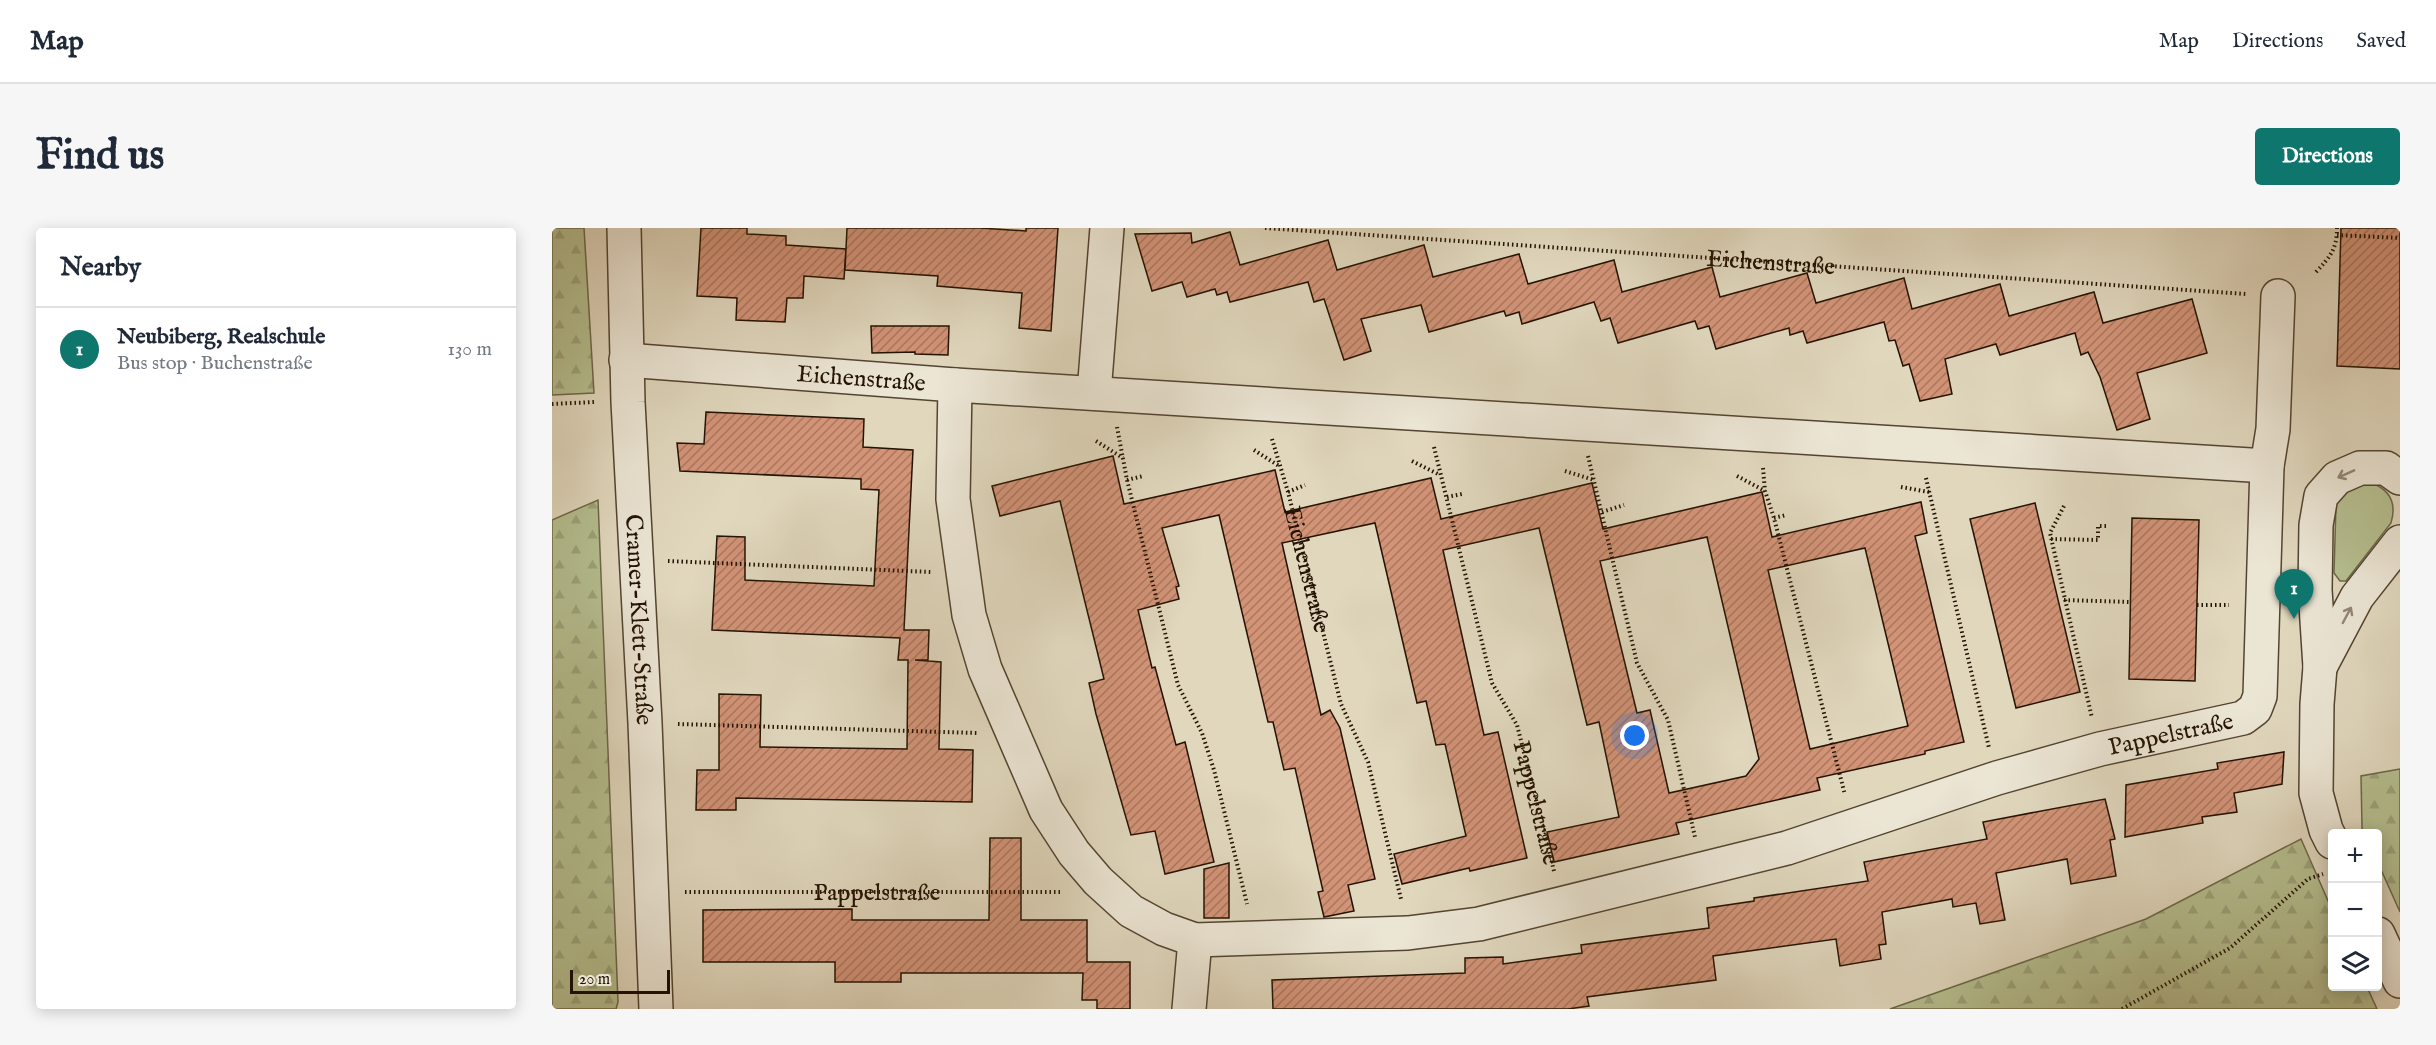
<!DOCTYPE html>
<meta charset="utf-8">
<style>
body{margin:0;font-family:"IM FELL English",serif;background:#f6f6f7;color:#1f2937}
.controls{position:absolute;right:18px;bottom:18px;display:grid;overflow:hidden;border-radius:6px;box-shadow:0 3px 15px #0003}
.controls button{width:54px;height:54px;display:grid;place-items:center;padding:0;border:0;border-bottom:2px solid #e0e1e3;background:#fff;color:#1f2937;font:30px sans-serif}
.scale{position:absolute;left:18px;bottom:15px;width:100px;box-sizing:border-box;padding-left:6px;border:3px solid #241302;border-top:0;font-size:16px;line-height:21px;white-space:nowrap;color:#241302;-webkit-text-stroke:4px #ebe5d4;paint-order:stroke}
.you{position:absolute;left:1083px;top:508px;width:21px;height:21px;margin:-15px;border:4px solid #fff;border-radius:50%;background:#1a73e8;box-shadow:0 0 0 9px #1a73e833}
.badge{display:grid;place-items:center;width:39px;height:39px;border-radius:50%;background:#0f766e;color:#fff;font-size:20px;font-weight:700}
.pin{position:absolute;translate:-50% -50px;filter:drop-shadow(0 2px 3px #0008)}
.pin::after{content:'';position:absolute;top:32px;width:21px;height:18px;background:inherit;clip-path:polygon(0 0,100% 0,50% 100%)}
.list{margin:0;padding:0;list-style:none}
h2{display:flex;justify-content:space-between;align-items:center;height:78px;margin:0;padding:0 24px;font-size:26px}
h2 small{font-size:20px;font-weight:400;color:#747a83}
.list li{display:grid;grid-template-columns:39px 1fr auto;gap:18px;align-items:center;box-sizing:border-box;height:84px;padding:0 24px;border-top:2px solid #e0e1e3}
.list b{display:block;font-size:22px;white-space:nowrap}
.list p{margin:0;font-size:20px;white-space:nowrap;color:#747a83}
.list em{font-size:20px;font-style:normal;color:#747a83}
.icon{flex:none;width:33px;height:33px;fill:none;stroke:currentColor;stroke-width:2;stroke-linecap:round;stroke-linejoin:round}
.map{position:relative;flex:none;width:1848px;height:781px;overflow:hidden;border-radius:6px}
header{display:flex;align-items:center;gap:36px;box-sizing:border-box;height:84px;padding:0 30px;background:#fff;border-bottom:2px solid #e0e1e3}
header strong{font-size:28px}
nav{display:flex;gap:33px;margin-inline-start:auto;font-size:21px}
.intro{display:flex;align-items:center;justify-content:space-between;box-sizing:border-box;height:144px;padding:0 36px}
h1{margin:0;font-size:42px}
.button{padding:15px 27px;border-radius:6px;background:#0f766e;color:#fff;font-size:21px;font-weight:700}
main{display:flex;gap:36px;padding:0 36px}
aside{flex:1;background:#fff;border-radius:6px;box-shadow:0 3px 15px #0003}
.map>svg:first-child{display:block}
.green{fill:#b5be8f;stroke:#6c6848;stroke-width:1.5}
.forest{fill:url(#forest-firs);stroke:#6c6848;stroke-width:1.5}
.building{fill:url(#building-hatch);stroke:#241302;stroke-width:1.5;fill-rule:evenodd}
.lines{fill:none;stroke-linecap:round;stroke-linejoin:round}
.minor-casing{stroke:#534431;stroke-width:36}
.path{stroke:#241302;stroke-width:4;stroke-dasharray:1.5 3;stroke-linecap:butt}
.minor{stroke:#ebe5d4;stroke-width:33}
.oneway{stroke:#918676}
.labels{text-anchor:middle;stroke-width:4.5;stroke-linejoin:round;paint-order:stroke}
.street-label{font-size:24px;fill:#241302;stroke:#ebe5d4}
</style>
<header>
<strong>Map</strong>
<nav><a>Map</a><a>Directions</a><a>Saved</a></nav>
</header>
<div class="intro"><h1>Find us</h1><a class="button">Directions</a></div>
<main>
<aside>
<h2>Nearby<small></small></h2>
<ul class="list">
<li><span class="badge">1</span><div><b>Neubiberg, Realschule</b><p>Bus stop · Buchenstraße</p></div><em>130 m</em></li>
</ul>
</aside>
<div class="map">
<svg width="1848" height="781" viewBox="0 0 1848 781">
<defs>
<pattern id="forest-firs" width="22" height="20" patternUnits="userSpaceOnUse" patternTransform="scale(1.5)"><rect width="22" height="20" fill="#b5be8f"/><path d="M5 1l3.5 6h-7zM16 11l3.5 6h-7z" fill="#9ca27a"/></pattern>
<pattern id="building-hatch" width="6" height="6" patternUnits="userSpaceOnUse" patternTransform="scale(1.5)"><rect width="6" height="6" fill="#d29377"/><path d="M-1 1l2-2M0 6l6-6M5 7l2-2" fill="none" stroke="#aa775f"/></pattern>
</defs>
<rect width="100%" height="100%" fill="#e0d7bd"/>
<filter id="stains"><feTurbulence type="fractalNoise" baseFrequency=".00333" numOctaves="4"/><feColorMatrix values="0 0 0 0 .2 0 0 0 0 .09 0 0 0 0 .02 0 0 0 .5 -.17"/></filter>
<radialGradient id="worn" r=".72"><stop offset=".6" stop-color="#630" stop-opacity="0"/><stop offset="1" stop-color="#630" stop-opacity=".3"/></radialGradient>
<path class="green" d="M1817,254C1838,261 1845,275 1839,295L1794,353H1788L1782,345L1784,277C1792,262 1802,259 1817,254Z"/>
<g class="forest">
<polygon points="0,0 32,0 42,165 0,167"/>
<polygon points="46,272 66,774 64,781 0,781 0,292"/>
<polygon points="1848,541 1848,684 1826,635 1826,606 1812,605 1810,600 1809,548"/>
<polygon points="1749,611 1780,682 1780,758 1815,759 1825,781 1338,781 1594,691"/>
</g>
<g class="building">
<polygon points="149,0 195,0 195,6 234,8 234,17 294,21 292,51 252,48 251,70 235,70 233,94 184,92 185,70 145,68"/>
<polygon points="295,0 428,0 474,3 474,0 506,0 499,103 467,100 470,65 385,58 386,48 293,42"/>
<polygon points="1789,0 1848,0 1848,141 1785,138"/>
<polygon points="678,4 688,37 776,12 785,42 872,17 881,49 967,26 976,56 1062,32 1070,64 1160,39 1168,69 1255,45 1264,75 1352,50 1360,81 1448,56 1457,88 1542,64 1551,95 1640,71 1655,125 1585,145 1598,191 1565,202 1548,149 1536,124 1529,127 1523,105 1448,127 1444,116 1393,131 1400,166 1368,173 1357,136 1351,138 1343,112 1337,113 1332,94 1255,115 1251,103 1238,107 1237,100 1164,121 1157,98 1146,101 1143,93 1066,115 1058,90 1049,93 1042,74 970,96 967,84 954,88 952,83 877,104 869,77 809,91 819,123 792,132 772,71 762,74 756,54 678,74 675,64 665,67 663,61 635,69 630,54 600,63 583,6 639,5 640,15"/>
<polygon points="319,98 397,98 396,127 363,126 363,124 320,125"/>
<polygon points="154,184 312,191 311,219 361,222 352,402 377,402 376,432 363,432 389,434 387,521 421,522 420,574 184,570 184,582 144,582 145,542 167,542 167,466 209,467 208,519 355,521 356,432 346,432 348,410 160,402 165,308 193,309 193,352 322,358 327,262 309,261 309,251 128,243 125,215 152,216"/>
<path d="M561,228L572,276L723,242L733,284L879,250L889,291L1040,255L1051,301L1210,264L1220,309L1369,274L1375,305L1363,308L1412,514L1373,523V526L1265,550L1268,562L1124,595L1127,606L1002,634L995,604L1067,589L1047,494L1035,497L987,300L891,322L932,507L946,504L975,630L918,643L917,640L850,656L842,626L914,608L893,516L884,517L874,473L865,475L823,295L730,315L769,487L778,482L788,500L823,651L796,657L802,683L772,689L766,664L771,663L743,540L732,542L721,494H716L667,287L610,300L627,358L624,359L627,371L586,382L600,440L603,439L624,517L633,514L662,634L613,646L603,603L579,607L544,486L537,455L552,451L508,273L448,288L440,258ZM1155,309L1207,531L1194,548L1117,565L1098,482L1085,485L1048,333ZM1313,320L1356,498L1258,521L1216,342Z"/>
<polygon points="1483,275 1528,464 1464,480 1418,291"/>
<polygon points="1580,290 1647,292 1643,453 1577,451"/>
<polygon points="1732,524 1730,556 1682,565 1685,584 1650,589 1651,595 1573,609 1574,557 1666,541 1665,535"/>
<polygon points="1553,571 1563,611 1558,612 1564,648 1519,656 1515,631 1444,645 1453,692 1428,696 1424,675 1401,679 1400,671 1330,684 1334,716 1327,717 1329,731 1288,738 1284,711 1161,728 1164,752 1035,769 1037,778 1016,781 721,781 720,752 913,745 913,730 951,729 951,736 1030,725 1029,717 1157,700 1155,680 1202,673 1202,670 1316,653 1312,634 1435,611 1431,594"/>
<polygon points="438,610 469,610 469,692 535,692 535,734 578,734 578,781 545,781 545,772 530,772 531,745 349,745 349,754 283,754 283,734 151,734 151,682 300,681 300,692 437,692"/>
<polygon points="677,635 677,690 652,690 652,641"/>
</g>
<g class="lines">
<g class="minor-casing">
<g id="minor">
<path id="s5" d="M72,0L76,174L93,495L104,781"/>
<path id="s6" d="M74,132L403,157L1715,238"/>
<path id="s7" d="M403,157L401,271L417,387L433,441L494,582L522,625L546,653L579,683L612,701L643,712L856,705L927,696L1235,620L1445,550L1548,521L1691,490L1703,481L1708,468L1715,238L1721,201L1726,68"/>
<polyline points="542,165 555,0"/>
<polyline points="1768,439 1805,369 1848,314"/>
<polyline points="1780,614 1774,602 1764,565 1765,476 1768,439 1763,362 1764,297 1769,268 1785,250 1808,240 1834,240 1848,250"/>
<polyline points="1826,706 1848,753"/>
<polyline points="637,781 643,712"/>
</g>
</g>
<g class="path">
<path id="s1" d="M713,0L1694,66"/>
<polyline points="1785,7 1848,10"/>
<path d="M1764,44C1778,29 1785,21 1785,0"/>
<polyline points="0,176 42,174"/>
<polyline points="565,199 575,252 626,457 650,505 662,542 695,676"/>
<path id="s2" d="M720,211L736,264L789,476L816,534L849,671"/>
<polyline points="544,213 571,230"/>
<path id="s3" d="M882,219L940,455L965,497L1002,643"/>
<polyline points="702,222 727,238"/>
<polyline points="1036,228 1085,435 1116,492 1143,609"/>
<polyline points="860,233 888,247"/>
<polyline points="1211,240 1213,263 1222,290 1293,567"/>
<polyline points="1013,243 1042,252"/>
<polyline points="1185,248 1213,263"/>
<polyline points="1374,250 1437,520"/>
<polyline points="575,252 591,248"/>
<polyline points="1349,259 1377,264"/>
<polyline points="736,264 753,257"/>
<polyline points="895,269 910,266"/>
<polyline points="1512,278 1498,305 1540,490"/>
<polyline points="1050,284 1072,277"/>
<polyline points="1222,290 1234,287"/>
<polyline points="1499,311 1546,312 1546,298 1557,298"/>
<polyline points="116,333 379,344"/>
<polyline points="1512,372 1579,374"/>
<polyline points="1645,377 1677,377"/>
<polyline points="126,496 425,505"/>
<path id="s4" d="M133,664H509"/>
<polyline points="1570,781 1678,720 1756,651 1771,646"/>
</g>
<use href="#minor" class="minor"/>
</g>
<defs><path id="oneway-shaft" d="M-6 0H5M1.5-3L5.5 0L1.5 3" fill="none" stroke-width="1.6" stroke-linecap="round" stroke-linejoin="round" transform="scale(1.5)"/></defs>
<g class="oneway">
<use href="#oneway-shaft" transform="translate(1794 246) rotate(156)"/>
<use href="#oneway-shaft" transform="translate(1795 387) rotate(-62)"/>
</g>
<g class="labels">
<g class="street-label">
<text dy="8" stroke="none"><textPath href="#s1" startOffset="507">Eichenstraße</textPath></text>
<text dy="8" stroke="none"><textPath href="#s6" startOffset="236">Eichenstraße</textPath></text>
<text dy="8" stroke="none"><textPath href="#s2" startOffset="135">Eichenstraße</textPath></text>
<text dy="8" stroke="none"><textPath href="#s5" startOffset="392">Cramer-Klett-Straße</textPath></text>
<text dy="8" stroke="none"><textPath href="#s7" startOffset="1647">Pappelstraße</textPath></text>
<text dy="8" stroke="none"><textPath href="#s3" startOffset="372">Pappelstraße</textPath></text>
<text dy="8" stroke="none"><textPath href="#s4" startOffset="192">Pappelstraße</textPath></text>
</g>
</g>
<rect width="100%" height="100%" filter="url(#stains)"/>
<rect width="100%" height="100%" fill="url(#worn)"/>
</svg>
<div class="controls">
<button>+</button>
<button>−</button>
<button><svg class="icon" aria-label="layers" viewBox="0 0 24 24"><path d="M12 4l9 5-9 5-9-5zM3 14l9 5 9-5"/></svg></button>
</div>
<div class="scale">20 m</div>
<div class="you"></div>
<div class="pin badge" style="left:1742px;top:391px">1</div>
</div>
</main>
